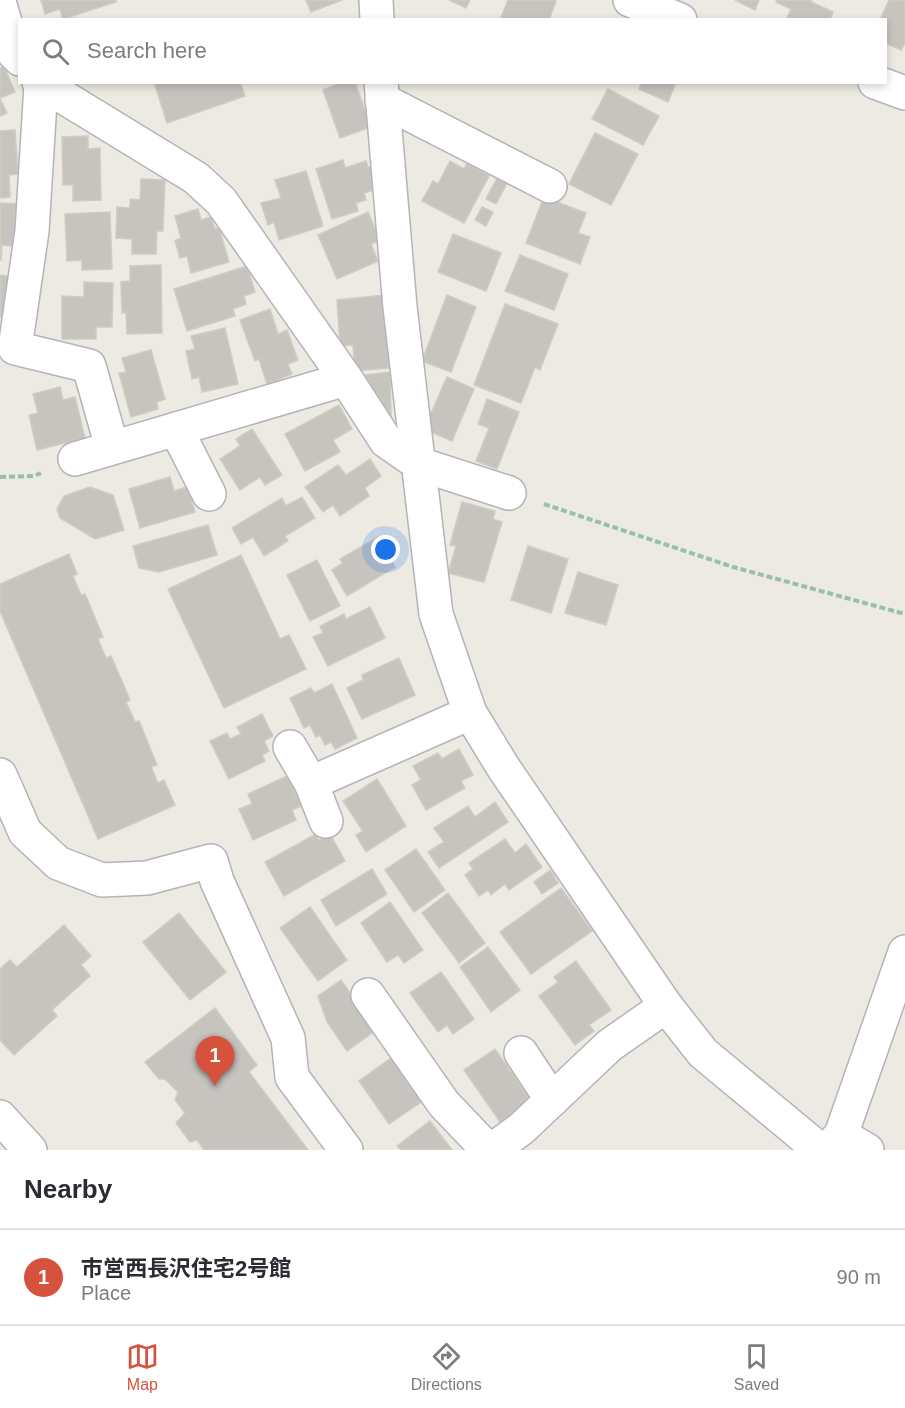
<!DOCTYPE html>
<meta charset="utf-8">
<style>
body{margin:0;font-family:Helvetica,"Noto Sans JP",sans-serif;background:#f7f7f7;color:#2b2b33}
.you{position:absolute;left:386px;top:550px;width:21px;height:21px;margin:-15px;border:4px solid #fff;border-radius:50%;background:#1a73e8;box-shadow:0 0 0 9px #1a73e833}
.badge{display:grid;place-items:center;width:39px;height:39px;border-radius:50%;background:#d7523d;color:#fff;font-size:20px;font-weight:700}
.pin{position:absolute;translate:-50% -50px;filter:drop-shadow(0 2px 3px #0008)}
.pin::after{content:'';position:absolute;top:32px;width:21px;height:18px;background:inherit;clip-path:polygon(0 0,100% 0,50% 100%)}
.list{margin:0;padding:0;list-style:none}
h2{display:flex;justify-content:space-between;align-items:center;height:78px;margin:0;padding:0 24px;font-size:26px}
h2 small{font-size:20px;font-weight:400;color:#7c7c81}
.list li{display:grid;grid-template-columns:39px 1fr auto;gap:18px;align-items:center;box-sizing:border-box;height:96px;padding:0 24px;border-top:2px solid #e1e1e2}
.list b{display:block;font-size:22px;white-space:nowrap}
.list p{margin:0;font-size:20px;white-space:nowrap;color:#7c7c81}
.list em{font-size:20px;font-style:normal;color:#7c7c81}
.icon{flex:none;width:33px;height:33px;fill:none;stroke:currentColor;stroke-width:2;stroke-linecap:round;stroke-linejoin:round}
.map{position:relative;flex:none;width:905px;height:1150px;overflow:hidden}
.search{position:absolute;background:#fff;box-shadow:0 3px 9px #0003;left:18px;right:18px;top:18px;height:66px;display:flex;align-items:center;gap:15px;box-sizing:border-box;padding:0 21px;border-radius:0px;color:#7c7c81;font-size:22px}
.sheet{height:174px;background:#fff}
nav{display:flex;justify-content:space-around;align-items:center;box-sizing:border-box;height:84px;border-top:2px solid #e1e1e2;background:#fff;font-size:16px;color:#7c7c81}
nav a{display:grid;justify-items:center;gap:3px}
nav .on{color:#d7523d}
.map>svg:first-child{display:block}
.building{fill:#c7c4c0;stroke:#d0ccc1;stroke-width:1.5}
.lines{fill:none;stroke-linecap:round;stroke-linejoin:round}
.minor-casing{stroke:#b3b4b8;stroke-width:36}
.path{stroke:#9abfa7;stroke-width:4;stroke-dasharray:6 3;stroke-linecap:butt}
.minor{stroke:#fff;stroke-width:33}
</style>
<div class="map">
<svg width="905" height="1150" viewBox="0 0 905 1150">
<rect width="100%" height="100%" fill="#eceae2"/>
<g class="building">
<polygon points="41,0 116,0 116,2 63,19 60,9 45,14"/>
<polygon points="306,0 342,0 311,12"/>
<polygon points="449,0 470,0 466,8"/>
<polygon points="508,0 554,0 556,1 549,20 500,20"/>
<polygon points="735,0 759,0 755,10"/>
<polygon points="777,0 812,0 811,2 833,12 830,20 786,20 791,9 776,2"/>
<polygon points="889,0 905,0 905,43 901,50 886,43 886,20 880,20"/>
<polygon points="4,66 15,92 0,98 7,113 0,116 0,68"/>
<polygon points="163,82 240,82 245,96 167,123 155,85"/>
<polygon points="343,82 355,82 371,127 340,138 323,90"/>
<polygon points="642,82 676,82 668,102 639,89"/>
<polygon points="608,89 659,116 643,145 592,119"/>
<polygon points="15,130 18,174 9,175 10,197 0,198 0,131"/>
<polygon points="595,133 638,154 611,205 569,184"/>
<polygon points="88,136 88,149 100,148 101,200 73,201 73,185 63,185 62,137"/>
<polygon points="343,160 345,168 366,161 368,167 373,166 376,177 371,179 374,190 364,193 366,200 356,203 358,211 332,219 316,169"/>
<polygon points="450,161 464,169 467,164 489,176 464,223 422,201 433,181 438,184"/>
<polygon points="306,171 323,226 279,240 274,222 268,225 261,203 281,198 275,180"/>
<polygon points="498,176 508,181 496,204 486,199"/>
<polygon points="141,179 165,180 163,231 157,231 156,254 132,254 132,239 116,238 117,207 130,208 130,199 140,200"/>
<polygon points="544,197 586,213 578,233 590,237 580,264 526,243"/>
<polygon points="0,203 16,204 13,246 2,245 1,261"/>
<polygon points="482,207 493,212 486,226 475,220"/>
<polygon points="198,209 201,220 211,217 215,229 219,228 229,262 191,273 187,256 180,258 175,241 181,238 175,216"/>
<polygon points="110,212 112,269 82,270 82,260 67,261 65,214"/>
<polygon points="368,212 380,240 371,244 378,261 337,279 318,235"/>
<polygon points="453,234 501,253 486,291 438,272"/>
<polygon points="520,255 568,274 554,310 505,291"/>
<polygon points="161,265 162,333 127,334 126,312 122,313 121,282 130,281 130,266"/>
<polygon points="247,266 255,292 244,296 246,304 233,309 235,316 187,331 174,289"/>
<polygon points="0,275 12,277 4,317 0,316"/>
<polygon points="84,282 113,283 112,327 96,327 96,339 62,339 62,296 84,297"/>
<polygon points="384,295 389,368 355,371 353,345 340,346 337,300"/>
<polygon points="447,295 476,307 451,372 422,361"/>
<polygon points="505,304 558,324 540,370 535,367 521,403 474,385"/>
<polygon points="270,309 278,334 287,330 298,360 288,364 292,374 267,384 259,359 255,361 240,320"/>
<polygon points="225,328 238,384 202,392 199,377 192,379 186,351 195,349 191,336"/>
<polygon points="151,350 165,399 157,402 158,409 131,417 119,373 126,372 122,358"/>
<polygon points="390,372 391,416 364,375"/>
<polygon points="447,377 474,389 452,441 424,429"/>
<polygon points="60,387 63,400 75,397 85,438 37,450 29,415 38,413 33,394"/>
<polygon points="487,399 519,412 497,469 476,461 489,428 478,424"/>
<polygon points="339,405 352,429 333,440 340,452 305,471 285,434"/>
<polygon points="252,429 282,475 265,485 260,477 240,490 220,459 240,446 236,439"/>
<polygon points="370,459 381,476 365,488 369,496 340,516 333,505 323,512 305,487 338,465 346,475"/>
<polygon points="170,477 174,491 187,487 195,512 140,528 129,489"/>
<polygon points="90,487 113,495 124,530 95,539 60,518 57,509 64,496"/>
<polygon points="302,497 315,518 285,536 288,541 264,556 253,537 241,544 232,528 282,498 286,506"/>
<polygon points="462,502 495,511 493,519 502,522 484,582 448,573 456,546 450,545"/>
<polygon points="208,525 217,555 159,572 139,568 133,546"/>
<polygon points="378,537 395,567 347,596 332,570 343,563 340,559"/>
<polygon points="528,546 568,559 551,613 511,600"/>
<polygon points="69,554 77,574 73,576 81,595 85,594 103,637 98,639 106,658 111,656 130,700 126,702 135,722 139,721 157,765 151,767 158,783 164,780 175,805 98,839 0,611 0,584"/>
<polygon points="241,555 280,639 289,635 306,669 224,708 168,589"/>
<polygon points="317,560 340,606 310,621 287,575"/>
<polygon points="578,572 618,585 606,625 565,613"/>
<polygon points="370,607 385,638 328,666 313,637 323,633 320,626 344,614 346,619"/>
<polygon points="399,658 415,695 362,719 347,688 363,680 362,675"/>
<polygon points="332,684 357,738 335,749 331,742 325,745 320,735 316,737 310,725 304,728 290,698 311,688 314,693"/>
<polygon points="262,714 273,736 264,741 269,751 262,755 265,761 229,779 210,741 227,733 230,739 241,734 237,727"/>
<polygon points="459,749 473,775 461,781 465,788 426,810 412,785 421,780 413,766 438,753 442,759"/>
<polygon points="287,776 301,806 292,810 296,820 253,840 239,809 252,804 248,794"/>
<polygon points="377,779 406,826 366,852 356,835 363,831 343,801"/>
<polygon points="495,802 508,822 439,868 428,852 444,842 434,828 468,806 475,817"/>
<polygon points="316,834 319,840 330,834 345,861 284,896 265,862"/>
<polygon points="505,839 515,853 526,844 542,867 509,890 505,884 491,895 488,890 479,896 465,875 473,869 469,863"/>
<polygon points="416,849 445,890 414,912 385,870"/>
<polygon points="372,869 387,894 336,926 321,900"/>
<polygon points="550,870 558,883 542,894 534,882"/>
<polygon points="561,888 592,931 531,974 500,932"/>
<polygon points="448,893 485,943 459,963 422,913"/>
<polygon points="390,902 423,950 404,963 398,955 387,962 361,923"/>
<polygon points="310,907 347,960 318,981 280,928"/>
<polygon points="179,913 226,972 190,1000 143,942"/>
<polygon points="64,925 91,956 81,965 90,976 52,1010 57,1016 14,1055 0,1040 0,969 10,960 17,967"/>
<polygon points="488,947 520,990 491,1012 460,967"/>
<polygon points="576,961 611,1010 589,1025 594,1031 575,1045 539,996 558,982 554,977"/>
<polygon points="441,972 474,1019 453,1034 447,1025 438,1032 410,993"/>
<polygon points="341,980 376,1030 347,1051 327,1022 318,996"/>
<polygon points="215,1008 257,1065 249,1072 308,1150 204,1150 197,1140 190,1142 176,1123 185,1113 175,1100 178,1092 165,1079 159,1079 145,1062"/>
<polygon points="495,1049 531,1101 500,1122 464,1070"/>
<polygon points="391,1058 421,1102 389,1124 359,1081"/>
<polygon points="430,1121 452,1150 401,1150 397,1146"/>
</g>
<g class="lines">
<g class="minor-casing">
<g id="minor">
<polyline points="376,0 377,20"/>
<polyline points="630,0 680,20"/>
<polyline points="0,5 14,53 20,59"/>
<polyline points="39,82 196,178 221,201 346,379 386,441 419,464 509,493"/>
<polyline points="381,82 400,307 436,614 470,713 503,767 666,1006 703,1053 820,1150"/>
<polyline points="875,82 905,93"/>
<polyline points="41,85 32,231 15,348 89,366 112,447"/>
<polyline points="382,100 550,186"/>
<polyline points="176,429 209,494"/>
<polyline points="75,459 346,379"/>
<polyline points="290,747 311,783 326,821"/>
<polyline points="0,775 25,832 58,863 102,880 147,878 211,861 217,881 288,1038 292,1077 346,1150"/>
<polyline points="311,783 470,713"/>
<polyline points="368,995 444,1104 488,1150"/>
<polyline points="521,1053 552,1100"/>
<polyline points="0,1117 30,1150"/>
<polyline points="841,1135 867,1150"/>
<polyline points="492,1150 521,1129 610,1045 666,1006"/>
<polyline points="827,1150 841,1135 905,952"/>
</g>
</g>
<g class="path">
<polyline points="0,477 34,476 41,473"/>
<polyline points="544,504 733,567 905,614"/>
</g>
<use href="#minor" class="minor"/>
</g>
</svg>
<div class="you"></div>
<div class="pin badge" style="left:215px;top:1086px">1</div>
<div class="search"><svg class="icon" aria-label="search" viewBox="0 0 24 24"><circle cx="10" cy="10" r="6"/><path d="M15 15l6 6"/></svg>Search here</div>
</div>
<section class="sheet">
<h2>Nearby<small></small></h2>
<ul class="list">
<li><span class="badge">1</span><div><b>市営西長沢住宅2号館</b><p>Place</p></div><em>90 m</em></li>
</ul>
</section>
<nav>
<a class="on"><svg class="icon" aria-label="map" viewBox="0 0 24 24"><path d="M3 6l6-2 6 2 6-2v14l-6 2-6-2-6 2zM9 4v14M15 6v14"/></svg>Map</a>
<a><svg class="icon" aria-label="directions" viewBox="0 0 24 24"><path d="M12 3l9 9-9 9-9-9zM9 14v-3h6M13 9l2 2-2 2"/></svg>Directions</a>
<a><svg class="icon" aria-label="saved" viewBox="0 0 24 24"><path d="M7 4h10v16l-5-4-5 4z"/></svg>Saved</a>
</nav>
